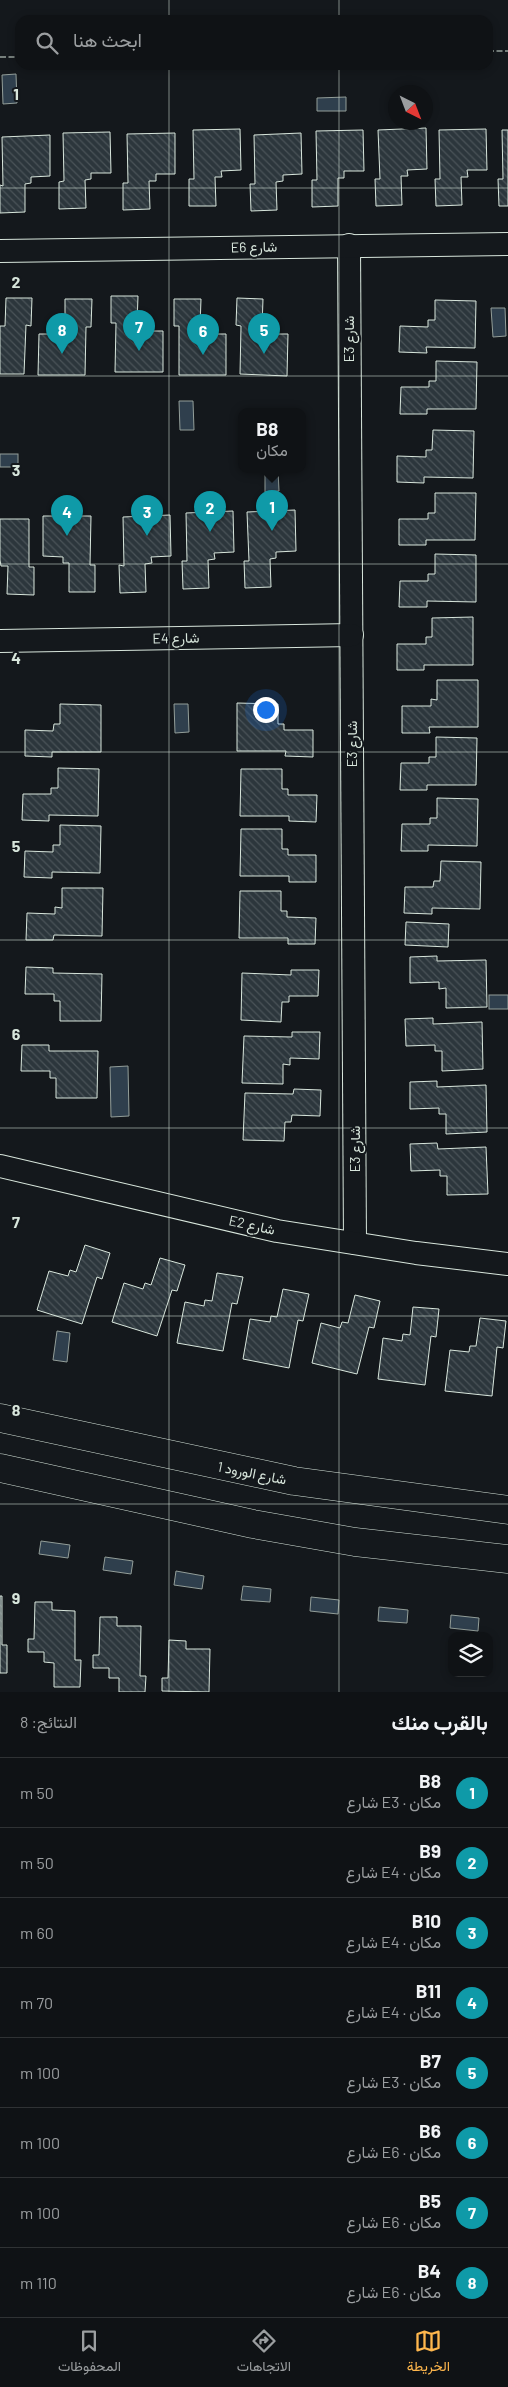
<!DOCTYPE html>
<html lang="ar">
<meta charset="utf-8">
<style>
body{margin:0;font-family:Barlow,Vazirmatn,sans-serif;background:#181b1e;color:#f1f3f6;direction:rtl}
.controls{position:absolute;right:15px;bottom:15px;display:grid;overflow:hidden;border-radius:10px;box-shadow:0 2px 8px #0003}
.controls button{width:45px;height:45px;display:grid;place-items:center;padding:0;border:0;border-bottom:1px solid #2f3234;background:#0f1215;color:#f1f3f6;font:25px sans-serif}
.compass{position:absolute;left:388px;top:85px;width:45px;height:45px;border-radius:50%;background:#0f1215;box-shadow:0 2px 8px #0003;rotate:138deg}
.you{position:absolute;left:265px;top:709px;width:18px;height:18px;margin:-12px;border:4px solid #fff;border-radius:50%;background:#1a73e8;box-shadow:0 0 0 8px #1a73e833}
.badge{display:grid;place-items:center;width:32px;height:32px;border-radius:50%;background:#ffb74d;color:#fff;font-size:16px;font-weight:700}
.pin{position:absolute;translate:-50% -41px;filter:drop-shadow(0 1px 2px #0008)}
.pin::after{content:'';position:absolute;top:26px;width:18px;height:15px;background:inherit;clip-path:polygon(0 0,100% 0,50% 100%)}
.popup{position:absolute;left:238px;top:408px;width:68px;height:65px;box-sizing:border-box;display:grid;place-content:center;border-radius:10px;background:#0f1215;filter:drop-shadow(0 1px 4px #0005);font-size:16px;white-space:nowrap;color:#9b9ea0}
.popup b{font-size:19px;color:#f1f3f6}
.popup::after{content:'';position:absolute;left:50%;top:100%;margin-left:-10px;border:10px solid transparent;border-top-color:#0f1215}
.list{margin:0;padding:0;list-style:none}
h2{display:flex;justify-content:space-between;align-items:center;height:65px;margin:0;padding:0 20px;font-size:21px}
h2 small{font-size:16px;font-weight:400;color:#9b9ea0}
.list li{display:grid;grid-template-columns:32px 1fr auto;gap:15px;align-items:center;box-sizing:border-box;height:70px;padding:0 20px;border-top:1px solid #2f3234}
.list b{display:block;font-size:19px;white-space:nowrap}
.list p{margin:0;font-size:16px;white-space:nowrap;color:#9b9ea0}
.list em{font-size:16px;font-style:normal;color:#9b9ea0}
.icon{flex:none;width:28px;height:28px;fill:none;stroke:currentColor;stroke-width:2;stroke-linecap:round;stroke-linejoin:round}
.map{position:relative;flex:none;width:508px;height:1692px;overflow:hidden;direction:ltr}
.search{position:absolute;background:#0f1215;box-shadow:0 2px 8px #0003;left:15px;right:15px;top:15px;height:55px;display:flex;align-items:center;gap:12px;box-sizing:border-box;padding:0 18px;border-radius:15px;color:#9b9ea0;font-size:19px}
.sheet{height:625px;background:#0f1215}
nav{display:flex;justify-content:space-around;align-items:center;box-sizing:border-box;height:70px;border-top:1px solid #2f3234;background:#0f1215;font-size:14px;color:#9b9ea0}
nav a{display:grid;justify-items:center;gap:2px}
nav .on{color:#ffb74d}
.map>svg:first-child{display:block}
.water{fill:#2f3f4d;stroke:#939e99}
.building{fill:url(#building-back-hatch);stroke:#d8e6dc}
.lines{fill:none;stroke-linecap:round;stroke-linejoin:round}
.minor-casing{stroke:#d8e6dc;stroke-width:24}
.tertiary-casing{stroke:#d8e6dc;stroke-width:29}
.minor{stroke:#14181c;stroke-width:22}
.tertiary{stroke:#14181c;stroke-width:28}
.fence{stroke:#d8e6dc;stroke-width:1;stroke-dasharray:6 2.5;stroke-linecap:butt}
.grid{fill:none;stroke:#d8e6dc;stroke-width:1;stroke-opacity:0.55}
.labels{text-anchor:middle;stroke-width:4;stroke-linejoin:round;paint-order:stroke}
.street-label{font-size:14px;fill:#d8e6dc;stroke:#14181c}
.grid-label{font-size:16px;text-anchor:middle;font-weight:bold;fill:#d8e6dc;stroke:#14181c;stroke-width:4;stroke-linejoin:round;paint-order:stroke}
</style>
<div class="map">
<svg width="508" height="1692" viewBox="0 0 508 1692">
<defs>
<pattern id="building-back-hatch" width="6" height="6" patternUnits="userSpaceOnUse" patternTransform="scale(1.25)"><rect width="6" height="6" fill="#2c363c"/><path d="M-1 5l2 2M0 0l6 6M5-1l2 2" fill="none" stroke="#4a5358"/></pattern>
</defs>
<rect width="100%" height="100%" fill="#14181c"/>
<g class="water">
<polygon points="16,74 17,103 3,104 2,75"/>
<polygon points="346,97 346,111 317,111 317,98"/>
<polygon points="491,308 505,308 506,336 493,337"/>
<polygon points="179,401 193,401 194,430 180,430"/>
<rect x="0" y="454" width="18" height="13"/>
<polygon points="265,470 278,470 279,491 265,492"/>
<polygon points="174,704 188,704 189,732 175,733"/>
<rect x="489" y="995" width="19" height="14"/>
<polygon points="128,1066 129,1116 111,1117 110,1067"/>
<polygon points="57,1331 70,1333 67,1362 53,1360"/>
<polygon points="41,1541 70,1545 68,1558 39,1554"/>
<polygon points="105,1557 133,1561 131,1574 103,1570"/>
<polygon points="176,1571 204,1576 202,1589 174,1585"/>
<polygon points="243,1586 271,1589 270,1602 241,1600"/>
<polygon points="311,1597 339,1600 338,1614 310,1611"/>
<polygon points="379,1607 408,1610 407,1623 378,1621"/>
<polygon points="451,1615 479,1618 478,1631 450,1628"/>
</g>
<g class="building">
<polygon points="426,128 427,169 407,170 408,176 401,176 402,205 376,206 375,179 380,179 378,130"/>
<polygon points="240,129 241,170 221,171 222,177 215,177 216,206 189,206 189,179 194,179 193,130"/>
<polygon points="486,129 487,170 467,170 468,177 461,177 462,205 436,206 435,179 440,179 439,130"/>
<polygon points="363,130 364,171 344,171 344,178 338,178 338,206 312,207 312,180 317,180 316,131"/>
<polygon points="502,130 508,130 508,206 499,206 498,179 503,179"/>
<polygon points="110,132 111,173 91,173 91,179 85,180 86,208 59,209 59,182 64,181 63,133"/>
<polygon points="175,133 175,174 156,174 156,181 149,181 150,209 123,210 123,183 128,183 127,134"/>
<polygon points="301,133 302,174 283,175 283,181 276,182 277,210 251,211 250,184 255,184 254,135"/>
<polygon points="50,135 50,176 31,177 31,183 25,184 25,212 0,213 0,185 3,186 2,137"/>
<polygon points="111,296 138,296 137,324 143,325 143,331 163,331 163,372 115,372 116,323 111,323"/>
<polygon points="6,298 32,298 31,326 26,325 24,374 0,374 0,326 5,326"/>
<polygon points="237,298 263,299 262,327 269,328 268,334 288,334 287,376 240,374 241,326 236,325"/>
<polygon points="65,299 92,299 91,327 86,327 85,375 38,375 39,334 59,334 58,327 65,328"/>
<polygon points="174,299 201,299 200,327 207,327 207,334 226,334 226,375 179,375 179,326 174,326"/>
<polygon points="435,300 476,301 475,348 426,347 427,353 399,352 400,326 428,327 428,320 435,320"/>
<polygon points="436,361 477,362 476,409 427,409 427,414 400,414 401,387 429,387 429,381 436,381"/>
<polygon points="433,430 474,431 473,478 424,477 424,483 397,482 397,456 426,457 426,450 432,450"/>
<polygon points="435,493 476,493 475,540 426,540 426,545 399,545 399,519 428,519 428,513 435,513"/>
<polygon points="295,510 296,551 276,552 276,558 270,559 271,587 245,588 244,561 249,561 247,512"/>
<polygon points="233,511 234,552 214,553 215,559 208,560 209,588 183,589 182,561 187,561 186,513"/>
<polygon points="170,515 171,556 151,557 152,563 145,564 146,592 120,593 119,565 124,566 123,517"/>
<polygon points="43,516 91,516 90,565 95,565 95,592 69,592 69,563 63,563 63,557 43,556"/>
<polygon points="0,519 29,519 29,567 34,567 34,595 7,594 8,566 1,566 0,560"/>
<polygon points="435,554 476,555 476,602 427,601 427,607 399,607 400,581 428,581 428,574 435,574"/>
<polygon points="473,617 473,665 424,665 424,670 397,670 397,644 426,644 426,637 432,637 432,618"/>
<polygon points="437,680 478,680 478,727 429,727 430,733 402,733 402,706 431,706 431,699 437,700"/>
<polygon points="237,703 278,704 278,724 284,724 284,730 313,730 313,757 285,756 286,751 237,751"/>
<polygon points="60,704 101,705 101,752 52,752 52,757 25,756 25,730 53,731 54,724 60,724"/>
<polygon points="436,737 477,738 476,785 427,785 427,790 400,790 401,763 429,763 429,757 436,757"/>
<polygon points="58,768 99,769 98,816 49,815 49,821 22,820 23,794 51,794 51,788 58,788"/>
<polygon points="241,769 282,769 282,789 288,789 288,795 317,795 316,822 289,821 289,816 240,816"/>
<polygon points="437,798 478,799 477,846 428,845 428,851 401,851 402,824 430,824 430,818 437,818"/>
<polygon points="60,825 101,826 100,873 52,872 52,878 24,877 25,851 53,852 53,845 60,845"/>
<polygon points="241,829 282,829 282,849 288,849 288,855 316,855 316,882 289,882 289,876 240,876"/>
<polygon points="441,861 481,862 480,909 432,908 432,914 404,913 405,887 433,887 434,881 440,881"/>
<polygon points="62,888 103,888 102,936 54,935 53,940 26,940 27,913 55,914 55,907 62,908"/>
<polygon points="240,891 281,891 281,911 287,911 287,917 316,918 315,944 288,944 288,938 239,938"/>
<polygon points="406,922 449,924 448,947 405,945"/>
<polygon points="437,956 437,961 486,960 487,1007 446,1008 446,988 439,989 439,982 410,983 410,957"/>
<polygon points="26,967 53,968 53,973 102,974 101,1021 60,1021 60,1001 54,1001 54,994 25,994"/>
<polygon points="291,970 319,970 318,996 289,996 289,1002 282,1002 281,1022 241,1020 242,973 291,975"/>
<polygon points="433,1018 433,1024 482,1022 483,1069 442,1071 442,1051 435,1051 435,1045 406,1046 405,1019"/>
<polygon points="292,1032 320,1032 319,1059 290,1058 290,1065 283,1064 283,1084 242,1083 244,1036 292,1037"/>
<polygon points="22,1045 49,1045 49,1051 98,1051 97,1098 56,1098 56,1078 50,1078 50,1071 21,1071"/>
<polygon points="437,1081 437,1087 486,1085 487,1132 446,1134 446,1114 439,1114 439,1108 410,1109 410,1082"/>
<polygon points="294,1089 321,1090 320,1116 292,1115 291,1122 285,1122 284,1141 243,1140 245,1093 293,1094"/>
<polygon points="437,1143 438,1149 486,1147 488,1194 447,1195 447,1176 440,1176 440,1170 411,1171 410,1144"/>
<polygon points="85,1245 110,1253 102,1279 97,1277 82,1324 37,1310 49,1271 68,1276 70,1270 76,1272"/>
<polygon points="160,1258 185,1265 177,1291 172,1290 157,1336 112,1322 124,1283 143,1289 145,1283 151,1285"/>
<polygon points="217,1273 243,1277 237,1304 232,1303 223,1351 177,1343 185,1302 204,1306 205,1300 212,1301"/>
<polygon points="283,1289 309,1294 303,1321 298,1320 289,1368 243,1359 250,1319 270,1322 271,1316 277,1317"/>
<polygon points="355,1295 380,1301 374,1328 369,1327 357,1374 312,1363 321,1323 340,1328 342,1322 348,1323"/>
<polygon points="413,1307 439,1309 436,1337 431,1336 425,1385 378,1379 383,1338 402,1341 403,1334 410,1335"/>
<polygon points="480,1318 506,1321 503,1348 497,1347 492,1396 445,1391 450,1350 469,1352 470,1346 476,1346"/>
<polygon points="0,1596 2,1596 2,1645 7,1645 7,1673 0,1673"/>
<polygon points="35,1602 52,1602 52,1610 75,1611 75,1660 81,1660 80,1687 54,1687 54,1663 44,1662 44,1652 28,1652 28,1639 34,1639"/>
<polygon points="100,1617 117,1617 117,1626 141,1626 140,1676 146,1676 145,1692 119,1692 119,1678 109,1678 109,1668 93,1668 93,1655 99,1655"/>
<polygon points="169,1640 186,1641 186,1649 210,1649 209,1692 162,1691 162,1678 168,1678"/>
</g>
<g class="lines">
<g class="minor-casing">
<g id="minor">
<polyline points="349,245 355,1243"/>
<polyline points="0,251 508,244"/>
<polyline points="0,641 352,635"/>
<polyline points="0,1166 277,1231 416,1253 508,1264"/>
</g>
</g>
<g class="tertiary-casing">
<g id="tertiary">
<polyline points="0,1418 294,1481 508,1510"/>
<polyline points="0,1468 253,1524 355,1542 508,1559"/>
</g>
</g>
<use href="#minor" class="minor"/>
<use href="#tertiary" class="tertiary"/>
<g class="fence">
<polyline points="488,51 508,51"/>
<polyline points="0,57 20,57"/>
</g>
</g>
<path class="grid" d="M169,0V20M339,0V20M169,65V1692M339,65V1692M0,188H508M0,376H508M0,564H508M0,752H508M0,940H508M0,1128H508M0,1316H508M0,1504H508"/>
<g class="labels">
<g class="street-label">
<text transform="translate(254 247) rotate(-1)" y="5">E6 شارع</text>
<text transform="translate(349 339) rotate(-90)" y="5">E3 شارع</text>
<text transform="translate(176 638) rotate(-1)" y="5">E4 شارع</text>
<text transform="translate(352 744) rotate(-90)" y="5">E3 شارع</text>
<text transform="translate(355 1149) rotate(-90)" y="5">E3 شارع</text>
<text transform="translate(252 1225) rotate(12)" y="5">E2 شارع</text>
<text transform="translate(252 1473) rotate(11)" y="5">شارع الورود 1</text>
</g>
</g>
<g class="grid-label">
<text x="16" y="100">1</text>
<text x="16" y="288">2</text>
<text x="16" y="476">3</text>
<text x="16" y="664">4</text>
<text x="16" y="852">5</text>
<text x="16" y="1040">6</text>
<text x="16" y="1228">7</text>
<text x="16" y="1416">8</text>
<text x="16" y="1604">9</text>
</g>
</svg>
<div class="controls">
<button><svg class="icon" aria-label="layers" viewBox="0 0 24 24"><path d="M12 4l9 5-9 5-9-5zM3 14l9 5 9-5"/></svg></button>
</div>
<svg class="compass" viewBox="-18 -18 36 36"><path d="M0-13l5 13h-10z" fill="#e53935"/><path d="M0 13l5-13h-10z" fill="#9b9ea0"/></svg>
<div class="you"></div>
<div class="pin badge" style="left:272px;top:531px;background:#0f9aa8">1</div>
<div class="popup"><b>B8</b>مكان</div>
<div class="pin badge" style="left:210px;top:532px;background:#0f9aa8">2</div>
<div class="pin badge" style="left:147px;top:536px;background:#0f9aa8">3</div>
<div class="pin badge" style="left:67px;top:536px;background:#0f9aa8">4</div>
<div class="pin badge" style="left:264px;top:354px;background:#0f9aa8">5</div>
<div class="pin badge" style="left:203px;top:355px;background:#0f9aa8">6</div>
<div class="pin badge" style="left:139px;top:351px;background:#0f9aa8">7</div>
<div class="pin badge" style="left:62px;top:354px;background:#0f9aa8">8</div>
<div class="search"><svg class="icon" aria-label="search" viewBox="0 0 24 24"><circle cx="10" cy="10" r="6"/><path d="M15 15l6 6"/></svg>ابحث هنا</div>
</div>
<section class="sheet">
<h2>بالقرب منك<small>النتائج: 8</small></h2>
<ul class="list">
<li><span class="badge" style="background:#0f9aa8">1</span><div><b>B8</b><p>مكان · E3 شارع</p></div><em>50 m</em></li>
<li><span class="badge" style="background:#0f9aa8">2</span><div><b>B9</b><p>مكان · E4 شارع</p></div><em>50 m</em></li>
<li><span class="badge" style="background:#0f9aa8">3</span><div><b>B10</b><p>مكان · E4 شارع</p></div><em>60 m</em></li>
<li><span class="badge" style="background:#0f9aa8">4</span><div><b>B11</b><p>مكان · E4 شارع</p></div><em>70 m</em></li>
<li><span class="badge" style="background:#0f9aa8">5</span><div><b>B7</b><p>مكان · E3 شارع</p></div><em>100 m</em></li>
<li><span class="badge" style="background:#0f9aa8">6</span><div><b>B6</b><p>مكان · E6 شارع</p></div><em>100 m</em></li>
<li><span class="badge" style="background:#0f9aa8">7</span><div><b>B5</b><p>مكان · E6 شارع</p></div><em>100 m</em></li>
<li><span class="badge" style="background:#0f9aa8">8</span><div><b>B4</b><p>مكان · E6 شارع</p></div><em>110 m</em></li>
</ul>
</section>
<nav>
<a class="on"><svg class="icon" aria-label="map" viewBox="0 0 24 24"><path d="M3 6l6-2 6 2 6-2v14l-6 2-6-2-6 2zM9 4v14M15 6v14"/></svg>الخريطة</a>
<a><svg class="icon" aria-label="directions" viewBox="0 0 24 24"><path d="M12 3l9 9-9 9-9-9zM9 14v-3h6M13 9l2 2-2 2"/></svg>الاتجاهات</a>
<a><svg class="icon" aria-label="saved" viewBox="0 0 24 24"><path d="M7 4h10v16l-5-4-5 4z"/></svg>المحفوظات</a>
</nav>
